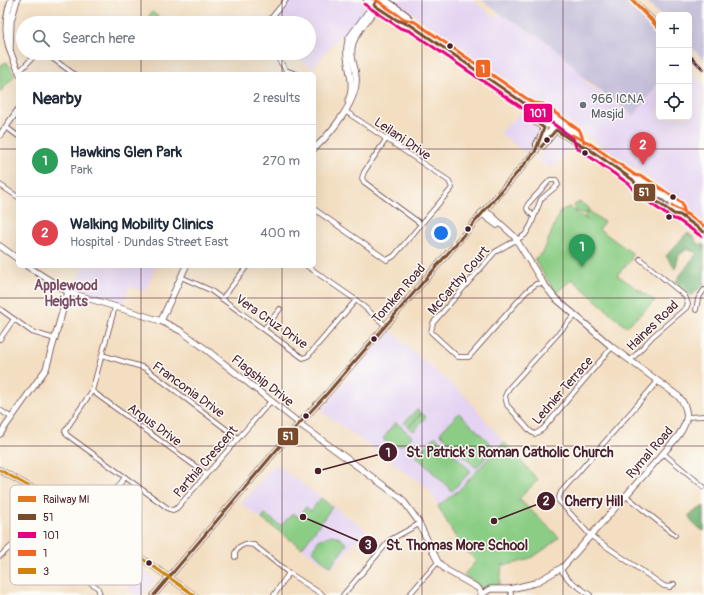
<!DOCTYPE html>
<meta charset="utf-8">
<style>
body{margin:0;font-family:Pangolin,sans-serif;background:#f2f2f3;color:#1f2937}
.controls{position:absolute;right:12px;top:12px;display:grid;overflow:hidden;border-radius:6px;box-shadow:0 4px 16px #0002}
.controls button{width:36px;height:36px;display:grid;place-items:center;padding:0;border:0;border-bottom:1px solid #e0e1e3;background:#fff;color:#1f2937;font:20px sans-serif}
.you{position:absolute;left:441px;top:233px;width:14px;height:14px;margin:-10px;border:3px solid #fff;border-radius:50%;background:#1a73e8;box-shadow:0 0 0 6px #1a73e833}
.badge{display:grid;place-items:center;width:26px;height:26px;border-radius:50%;background:#0f766e;color:#fff;font-size:13px;font-weight:700}
.pin{position:absolute;translate:-50% -33px;filter:drop-shadow(0 1px 2px #0008)}
.pin::after{content:'';position:absolute;top:21px;width:14px;height:12px;background:inherit;clip-path:polygon(0 0,100% 0,50% 100%)}
.list{margin:0;padding:0;list-style:none}
h2{display:flex;justify-content:space-between;align-items:center;height:52px;margin:0;padding:0 16px;font-size:17px}
h2 small{font-size:13px;font-weight:400;color:#747a83}
.list li{display:grid;grid-template-columns:26px 1fr auto;gap:12px;align-items:center;box-sizing:border-box;height:72px;padding:0 16px;border-top:1px solid #e0e1e3}
.list b{display:block;font-size:15px;white-space:nowrap}
.list p{margin:0;font-size:13px;white-space:nowrap;color:#747a83}
.list em{font-size:13px;font-style:normal;color:#747a83}
.icon{flex:none;width:22px;height:22px;fill:none;stroke:currentColor;stroke-width:2;stroke-linecap:round;stroke-linejoin:round}
.map{position:relative;flex:none;width:704px;height:595px;overflow:hidden}
.search{position:absolute;background:#fff;box-shadow:0 4px 16px #0002;left:16px;top:16px;width:300px;height:44px;display:flex;align-items:center;gap:10px;box-sizing:border-box;padding:0 14px;border-radius:22px;color:#747a83;font-size:15px}
.panel{position:absolute;background:#fff;box-shadow:0 4px 16px #0002;left:16px;top:72px;width:300px;height:196px;border-radius:6px}
.map>svg:first-child{display:block}
.built{fill:#e4d3f2}
.industrial{fill:#c6c0da}
.green{fill:#8bcd85;stroke:#6a7658}
.forest{fill:#70b072;stroke:#5d684e}
.lines{fill:none;stroke-linecap:round;stroke-linejoin:round}
.street-casing{stroke:#633c42;stroke-width:5.5}
.secondary-casing{stroke:#633c42;stroke-width:7}
.primary-casing{stroke:#633c42;stroke-width:8}
.street{stroke:#fff;stroke-width:4}
.secondary{stroke:#fff;stroke-width:5.5}
.primary{stroke:#fff;stroke-width:6}
.rail-casing{stroke:#4a1f2b;stroke-width:2.5}
.rail{stroke:#fdfcf7;stroke-width:1;stroke-dasharray:3;stroke-linecap:butt}
.bus-1-casing{stroke:#fdfcf7;stroke-width:6}
.bus-2-casing{stroke:#fdfcf7;stroke-width:6}
.bus-3-casing{stroke:#fdfcf7;stroke-width:6}
.bus-4-casing{stroke:#fdfcf7;stroke-width:6}
.bus-1{stroke:#7a4b2a;stroke-width:3}
.bus-2{stroke:#e5007d;stroke-width:3}
.bus-3{stroke:#f26522;stroke-width:3}
.bus-4{stroke:#cc840b;stroke-width:3}
.rail-1-casing{stroke:#fdfcf7;stroke-width:7}
.rail-1{stroke:#e47526;stroke-width:4}
.grid{fill:none;stroke:#4a1f2b;stroke-width:1;stroke-opacity:0.55}
.bus-dot{fill:#4a1f2b;stroke:#fdfcf7;stroke-width:1.5}
.worship-dot{fill:#6b7280;stroke:#fdfcf7;stroke-width:1.5}
.labels{text-anchor:middle;stroke-width:3;stroke-linejoin:round;paint-order:stroke}
.worship-label{font-size:13px;fill:#5b616d;stroke:#fdfcf7;text-anchor:start}
.street-label{font-size:13px;fill:#4a1f2b;stroke:#fdfcf7}
.neighbourhood-label{font-size:14px;font-weight:bold;fill:#7a4e67;stroke:#fdfcf7}
.key{fill:#fdfcf7;stroke:#c7baba;stroke-width:1}
.key-label{font-size:11px;fill:#4a1f2b}
.leader{fill:none;stroke:#4a1f2b;stroke-width:1.5}
.callout-dot{fill:#4a1f2b;stroke:#fdfcf7;stroke-width:1.5}
.mark-label{font-size:12px;text-anchor:middle;font-weight:bold;fill:#fff}
.callout-label{font-size:14px;text-anchor:middle;font-weight:bold;fill:#4a1f2b;stroke:#fdfcf7;stroke-width:3;stroke-linejoin:round;paint-order:stroke}
.line-badge{stroke:#fdfcf7;stroke-width:1.5}
.badge-label{font-size:11px;text-anchor:middle;font-weight:bold;fill:#fff}
</style>
<div class="map">
<svg width="704" height="595" viewBox="0 0 704 595">
<rect width="100%" height="100%" fill="#fdfcf7"/>
<filter id="ink" filterUnits="userSpaceOnUse"><feTurbulence type="fractalNoise" baseFrequency=".025" numOctaves="2"/><feDisplacementMap in="SourceGraphic" scale="8" xChannelSelector="R" yChannelSelector="G"/><feConvolveMatrix kernelMatrix="1 2 1 2 8 2 1 2 1" color-interpolation-filters="sRGB"/></filter>
<filter id="wash" filterUnits="userSpaceOnUse"><feTurbulence type="fractalNoise" baseFrequency=".012" numOctaves="4" result="noise"/><feDisplacementMap in="SourceGraphic" scale="16" xChannelSelector="R" yChannelSelector="G"/><feGaussianBlur stdDeviation="0.9" result="paint"/><feColorMatrix in="noise" values="0 0 0 0 0 0 0 0 0 0 0 0 0 0 0 0 0 1.4 0 .05"/><feComposite in="paint" operator="in"/></filter>
<g filter="url(#wash)">
<rect width="100%" height="100%" fill="#f3dec1"/>
<g class="built">
<polygon points="289,0 361,0 366,7 345,40 340,35 312,68 292,53 309,53 309,23 274,23 276,16"/>
<polygon points="394,0 473,0 496,18 501,14 543,39 563,55 586,80 585,83 633,116 659,82 659,117 689,117 689,65 693,68 692,77 694,78 696,76 704,85 704,221 648,177 537,102"/>
<polygon points="520,113 539,126 541,134 525,153 500,133"/>
<polygon points="556,139 570,147 551,169 537,159"/>
<polygon points="86,266 156,266 145,292 129,286 124,303 73,288 83,268"/>
<polygon points="389,329 400,340 466,397 504,442 459,490 438,506 429,489 421,483 321,411"/>
<polygon points="275,464 366,530 331,569 241,504"/>
<polygon points="136,564 155,579 141,595 134,595 122,580"/>
</g>
<g class="industrial">
<polygon points="482,0 623,0 659,37 659,82 634,116 586,80 563,55 543,39 501,14"/>
<polygon points="645,0 704,0 704,60 689,45 689,15 660,15"/>
</g>
<g class="green">
<polygon points="152,12 163,20 160,23 144,23"/>
<polygon points="7,62 15,75 0,92 0,65"/>
<polygon points="580,202 590,209 585,214 576,211 574,205"/>
<polygon points="569,207 588,221 584,217 589,211 604,222 599,229 632,253 631,260 617,275 655,301 626,327 572,279 556,293 534,259 543,253 560,211"/>
<polygon points="417,409 421,413 408,427 404,423"/>
<polygon points="422,413 426,417 414,431 409,428"/>
<polygon points="459,413 495,448 476,468 440,433"/>
<path d="M395,422L412,436C405,447 393,449 383,439Z"/>
<polygon points="435,436 471,471 452,491 416,456"/>
<path d="M504,442L538,480L519,499L559,537C542,553 525,564 502,565L500,584L482,588L464,575L476,561L457,540L438,506L459,490Z"/>
<polygon points="321,498 332,507 302,548 262,519 265,514 281,526 293,513 298,517 306,507 311,511"/>
<polygon points="331,535 337,536 347,544 331,566 329,566 312,550 319,540"/>
</g>
<g class="forest">
<polygon points="687,233 695,238 696,243 704,245 704,284 692,296 675,282 697,253 687,249 679,255 675,269 666,256"/>
<path d="M704,506V531C698,528 690,523 689,515Z"/>
</g>
</g>
<g filter="url(#ink)">
<g class="lines">
<g class="street-casing">
<g id="street">
<polyline points="267,23 286,0"/>
<polyline points="45,53 74,74"/>
<polyline points="274,53 286,70 296,74"/>
<polyline points="19,72 37,53"/>
<polyline points="6,127 18,136"/>
<polyline points="387,138 364,172 362,178 364,182 421,224"/>
<polyline points="0,185 18,197"/>
<polyline points="314,209 387,260 394,256 452,188 449,181 345,111"/>
<polyline points="534,217 527,209 528,204 550,180 556,180 558,185 541,199 531,225 525,235 495,252 433,323 431,332 458,357 469,357 526,292 536,284 543,283"/>
<polyline points="307,266 356,300 385,325"/>
<polyline points="181,277 210,290 303,358 308,356 356,300"/>
<polyline points="222,299 247,266"/>
<polyline points="115,307 92,391 65,431 67,435 169,509 173,510 177,508 271,401"/>
<polyline points="0,309 32,332 55,339"/>
<polyline points="696,310 698,299 704,290"/>
<polyline points="575,315 509,388 505,396 507,405 531,432 535,434 543,429 612,347"/>
<polyline points="264,329 280,309"/>
<polyline points="0,339 14,319"/>
<polyline points="102,355 145,368 238,438"/>
<polyline points="630,361 653,336 686,308 688,304 685,296 640,259"/>
<polyline points="658,381 561,492 558,500 591,536 664,586 670,587 674,584"/>
<polyline points="92,391 206,474"/>
<polyline points="0,410 12,418"/>
<polyline points="687,417 704,416"/>
<polyline points="663,453 704,487"/>
<polyline points="626,496 675,535"/>
<polyline points="92,523 125,477"/>
<polyline points="21,538 53,556 98,588 100,595"/>
<polyline points="0,556 21,538 54,500"/>
<polyline points="235,557 235,553 239,547 245,544 254,545 289,573 323,595"/>
<polyline points="560,569 569,580 590,595"/>
<polyline points="510,589 511,595"/>
<polyline points="274,595 289,573"/>
<polyline points="343,595 390,540 419,524"/>
<polyline points="409,595 438,562"/>
</g>
</g>
<g class="secondary-casing">
<g id="secondary">
<path d="M11,0C1,29 7,48 20,74"/>
<polyline points="10,50 11,21 17,0"/>
<path d="M348,101C358,80 341,59 349,38L377,0"/>
<polyline points="0,135 18,110"/>
<polyline points="543,146 561,124"/>
<path d="M314,149C331,133 359,100 356,76C355,65 349,55 353,43C358,29 374,12 383,0"/>
<polyline points="481,213 497,225"/>
<polyline points="0,246 18,259"/>
<polyline points="27,266 68,292 161,321 181,331 203,347 304,427 402,499 418,521 438,562 446,570 478,588 482,594"/>
<polyline points="161,321 186,266"/>
<polyline points="0,434 46,369 68,292"/>
<polyline points="0,470 83,517 194,595"/>
<polyline points="154,595 296,427 325,396 535,152 558,121"/>
<path d="M481,595L490,589H510L535,583L563,567L674,441C686,427 693,412 678,396L612,347L554,297L543,283L514,236L491,215L484,211"/>
</g>
</g>
<g class="primary-casing">
<g id="primary">
<polyline points="367,0 402,24 412,26 427,36 531,108 540,108 577,135 579,143"/>
<polyline points="385,0 407,16 412,26"/>
<polyline points="531,108 534,115 633,180 642,181 679,207 680,215"/>
<polyline points="534,115 533,120 542,126 544,132 537,144 537,147"/>
<polyline points="633,180 638,188 674,214 680,215 704,232"/>
</g>
</g>
<use href="#street" class="street"/>
<use href="#secondary" class="secondary"/>
<use href="#primary" class="primary"/>
<g class="rail-casing">
<g id="rail">
<polyline points="635,0 659,24"/>
<polyline points="689,55 704,70"/>
</g>
</g>
<use href="#rail" class="rail"/>
<g class="bus-1-casing">
<g id="bus-1">
<polyline points="541,147 556,130 574,142 586,147 633,180 638,188 674,214 680,215 704,232"/>
<polyline points="154,595 296,427 325,396 535,152 544,128 533,120 534,115 531,108 412,26 397,20 374,5 377,0"/>
</g>
</g>
<g class="bus-2-casing">
<polyline id="bus-2" points="364,4 400,28 410,31 528,112 538,113 573,138 576,147 629,184 635,192 671,218 678,220 701,236"/>
</g>
<g class="bus-3-casing">
<g id="bus-3">
<polyline points="376,0 404,19 415,22 533,103 543,104 580,131 584,142"/>
<polyline points="572,135 589,143 635,175 644,177 682,203 685,214"/>
<polyline points="672,206 682,211 704,226"/>
</g>
</g>
<g class="bus-4-casing">
<polyline id="bus-4" points="0,470 83,517 194,595"/>
</g>
<use href="#bus-1" class="bus-1"/>
<use href="#bus-2" class="bus-2"/>
<use href="#bus-3" class="bus-3"/>
<use href="#bus-4" class="bus-4"/>
<g class="rail-1-casing">
<polyline id="rail-1" points="632,0 659,28"/>
</g>
<use href="#rail-1" class="rail-1"/>
</g>
</g>
<path class="grid" d="M141,0V23M282,0V23M422,0V595M563,0V595M141,53V74M282,53V74M0,149H18M314,149H704M141,266V595M282,266V595M0,298H704M0,446H704"/>
<g class="bus-dot">
<circle cx="450" cy="46" r="3.5"/>
<circle cx="547" cy="140" r="3.5"/>
<circle cx="585" cy="153" r="3.5"/>
<circle cx="673" cy="197" r="3.5"/>
<circle cx="669" cy="217" r="3.5"/>
<circle cx="468" cy="229" r="3.5"/>
<circle cx="374" cy="339" r="3.5"/>
<circle cx="306" cy="416" r="3.5"/>
<circle cx="149" cy="563" r="3.5"/>
</g>
<circle class="worship-dot" cx="583" cy="105" r="4"/>
<g class="labels">
<g class="worship-label">
<text x="591" y="103">966 ICNA<tspan x="591" dy="15">Masjid</tspan></text>
</g>
<g class="street-label">
<text transform="translate(403 138) rotate(34)" y="5">Leilani Drive</text>
<text transform="translate(458 280) rotate(-49)" y="5">McCarthy Court</text>
<text transform="translate(398 293) rotate(-49)" y="5">Tomken Road</text>
<text transform="translate(272 321) rotate(35)" y="5">Vera Cruz Drive</text>
<text transform="translate(652 325) rotate(-44)" y="5">Haines Road</text>
<text transform="translate(263 380) rotate(38)" y="5">Flagship Drive</text>
<text transform="translate(189 389) rotate(36)" y="5">Franconia Drive</text>
<text transform="translate(562 390) rotate(-49)" y="5">Lednier Terrace</text>
<text transform="translate(155 424) rotate(36)" y="5">Argus Drive</text>
<text transform="translate(649 452) rotate(-49)" y="5">Rymal Road</text>
<text transform="translate(205 461) rotate(-49)" y="5">Parthia Crescent</text>
</g>
<g class="neighbourhood-label">
<text x="66" y="290">Applewood<tspan x="66" dy="16">Heights</tspan></text>
</g>
</g>
<rect x="10" y="485" width="132" height="100" rx="6" class="key"/>
<rect x="18" y="496" width="18" height="6" fill="#e47526"/>
<rect x="18" y="514" width="18" height="6" fill="#7a4b2a"/>
<rect x="18" y="532" width="18" height="6" fill="#e5007d"/>
<rect x="18" y="550" width="18" height="6" fill="#f26522"/>
<rect x="18" y="568" width="18" height="6" fill="#cc840b"/>
<g class="key-label">
<text x="43" y="503">Railway MI</text>
<text x="43" y="521">51</text>
<text x="43" y="539">101</text>
<text x="43" y="557">1</text>
<text x="43" y="575">3</text>
</g>
<path class="leader" d="M318 471L388 452M494 521L546 501M303 517L368 545"/>
<g class="callout-dot">
<circle cx="318" cy="471" r="4"/>
<circle cx="494" cy="521" r="4"/>
<circle cx="303" cy="517" r="4"/>
<circle cx="388" cy="452" r="10"/>
<circle cx="546" cy="501" r="10"/>
<circle cx="368" cy="545" r="10"/>
</g>
<g class="mark-label">
<text x="388" y="457">1</text>
<text x="546" y="505">2</text>
<text x="368" y="549">3</text>
</g>
<g class="callout-label">
<text x="510" y="457">St. Patrick's Roman Catholic Church</text>
<text x="594" y="506">Cherry Hill</text>
<text x="457" y="550">St. Thomas More School</text>
</g>
<g class="line-badge">
<rect x="475" y="59" width="16" height="19" rx="4" fill="#f26522"/>
<rect x="523" y="103" width="30" height="20" rx="4" fill="#e5007d"/>
<rect x="633" y="183" width="23" height="19" rx="4" fill="#7a4b2a"/>
<rect x="277" y="427" width="22" height="19" rx="4" fill="#7a4b2a"/>
</g>
<g class="badge-label">
<text x="483" y="73">1</text>
<text x="538" y="117">101</text>
<text x="644" y="196">51</text>
<text x="288" y="440">51</text>
</g>
</svg>
<div class="controls">
<button>+</button>
<button>−</button>
<button><svg class="icon" aria-label="locate" viewBox="0 0 24 24"><circle cx="12" cy="12" r="6"/><path d="M12 2v4M12 18v4M2 12h4M18 12h4"/></svg></button>
</div>
<div class="you"></div>
<div class="pin badge" style="left:582px;top:267px;background:#2e9e5b">1</div>
<div class="pin badge" style="left:643px;top:165px;background:#e0444e">2</div>
<div class="search"><svg class="icon" aria-label="search" viewBox="0 0 24 24"><circle cx="10" cy="10" r="6"/><path d="M15 15l6 6"/></svg>Search here</div>
<section class="panel">
<h2>Nearby<small>2 results</small></h2>
<ul class="list">
<li><span class="badge" style="background:#2e9e5b">1</span><div><b>Hawkins Glen Park</b><p>Park</p></div><em>270 m</em></li>
<li><span class="badge" style="background:#e0444e">2</span><div><b>Walking Mobility Clinics</b><p>Hospital · Dundas Street East</p></div><em>400 m</em></li>
</ul>
</section>
</div>
